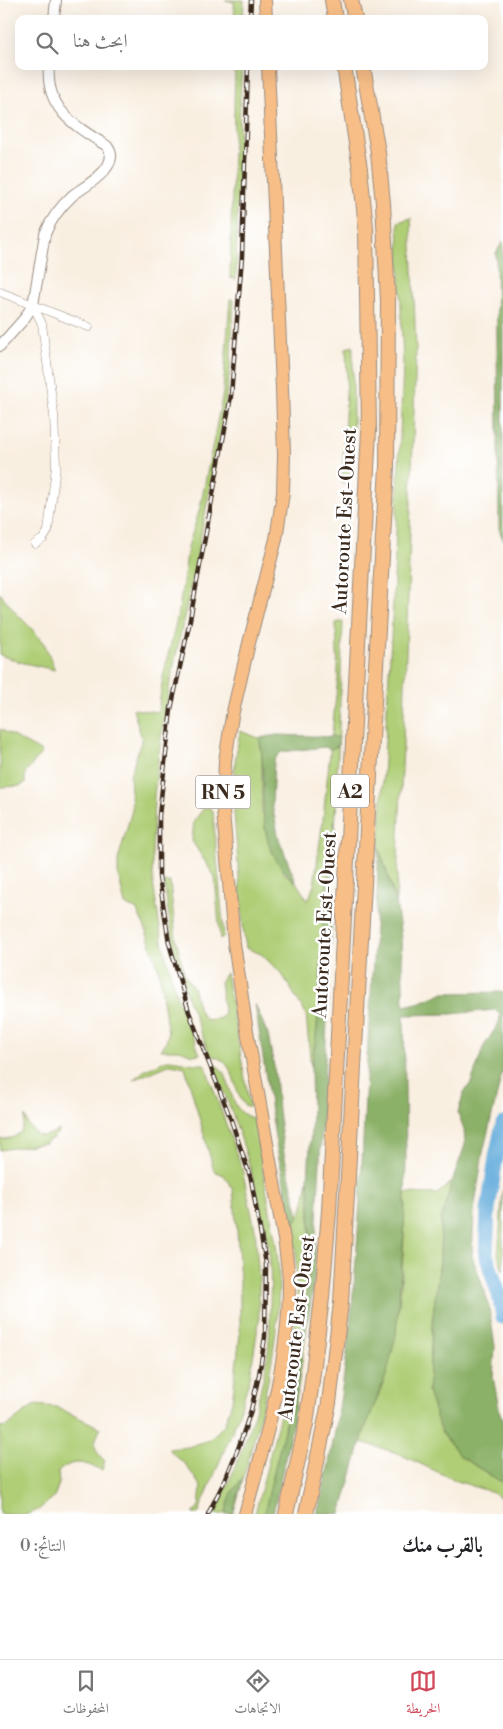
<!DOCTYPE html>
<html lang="ar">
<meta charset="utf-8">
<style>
body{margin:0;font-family:"Libre Bodoni",Amiri,serif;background:#f2f2f2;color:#202124;direction:rtl}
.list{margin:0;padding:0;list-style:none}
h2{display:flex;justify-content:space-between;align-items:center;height:65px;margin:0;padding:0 20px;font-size:21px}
h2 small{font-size:16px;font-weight:400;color:#757577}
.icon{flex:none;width:28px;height:28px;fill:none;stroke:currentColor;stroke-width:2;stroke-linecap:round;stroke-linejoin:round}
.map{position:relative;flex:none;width:503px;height:1514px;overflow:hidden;direction:ltr}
.search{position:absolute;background:#fff;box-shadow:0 5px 20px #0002;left:15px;right:15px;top:15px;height:55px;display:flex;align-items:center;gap:12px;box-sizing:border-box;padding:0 18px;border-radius:10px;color:#757577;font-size:19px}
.sheet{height:145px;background:#fff}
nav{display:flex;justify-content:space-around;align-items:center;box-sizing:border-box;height:70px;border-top:1px solid #e0e0e0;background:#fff;font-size:14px;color:#757577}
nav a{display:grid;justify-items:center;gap:2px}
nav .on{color:#d1495b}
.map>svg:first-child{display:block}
.green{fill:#afce76;stroke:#757c4a}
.forest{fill:#8bb167;stroke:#636e42}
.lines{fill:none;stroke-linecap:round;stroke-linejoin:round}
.river{stroke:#63acdb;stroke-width:15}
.minor-casing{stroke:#9a8c80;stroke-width:9}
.tertiary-casing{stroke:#9a8c80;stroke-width:12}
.primary-casing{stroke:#9a8c80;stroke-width:14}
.motorway-casing{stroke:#9a8c80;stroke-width:16}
.minor{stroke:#fff;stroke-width:8}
.tertiary{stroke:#fff;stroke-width:10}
.primary{stroke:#f7be87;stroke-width:12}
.motorway{stroke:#f7be87;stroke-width:14}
.rail-casing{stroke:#3b2a1e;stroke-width:4.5}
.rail{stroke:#fff;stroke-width:2.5;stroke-dasharray:8;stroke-linecap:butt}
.labels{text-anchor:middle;stroke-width:5;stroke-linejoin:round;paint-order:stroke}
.shield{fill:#fff;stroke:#766a62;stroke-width:1}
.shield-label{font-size:19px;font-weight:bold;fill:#3b2a1e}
.street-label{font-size:20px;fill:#3b2a1e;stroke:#fff}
</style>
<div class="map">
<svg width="503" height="1514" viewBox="0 0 503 1514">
<rect width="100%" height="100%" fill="#fff"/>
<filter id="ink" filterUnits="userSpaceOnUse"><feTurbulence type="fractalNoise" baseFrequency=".02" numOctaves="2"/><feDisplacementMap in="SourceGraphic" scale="10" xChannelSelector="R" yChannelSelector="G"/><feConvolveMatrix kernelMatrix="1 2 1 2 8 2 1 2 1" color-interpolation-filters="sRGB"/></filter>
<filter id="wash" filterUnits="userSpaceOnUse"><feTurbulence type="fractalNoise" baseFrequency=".0096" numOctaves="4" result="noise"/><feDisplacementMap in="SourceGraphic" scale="20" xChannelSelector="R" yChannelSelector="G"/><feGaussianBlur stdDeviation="1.12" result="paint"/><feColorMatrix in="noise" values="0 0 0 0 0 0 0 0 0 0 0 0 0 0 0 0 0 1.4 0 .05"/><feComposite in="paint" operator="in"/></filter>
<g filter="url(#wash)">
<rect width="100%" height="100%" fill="#f9efe1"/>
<g class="green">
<polygon points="225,0 244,0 243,19 235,19 234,2"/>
<polygon points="235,66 242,66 240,97 236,279 230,278"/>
<polygon points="411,218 416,350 403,746 396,902 379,847 393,603 403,366 398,222"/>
<polygon points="230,299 234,300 230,369 223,420 194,571 169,688 159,752 154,796 152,858 153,883 162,941 178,1000 200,1054 193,1055 180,1050 161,1050 166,1042 168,1034 159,971 152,949 144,925 136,909 125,905 118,873 118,860 132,810 130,775 142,739 133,709 158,712 163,677 179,610 188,547 200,508 223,393"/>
<polygon points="353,346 353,440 350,482 342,484 347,372 346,348"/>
<polygon points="0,593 16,613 32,629 45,645 55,670 20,662 0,655"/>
<polygon points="343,621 336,807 325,899 317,1028 311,1068 306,1014 282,974 261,954 246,948 243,928 233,800 235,761 240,731 259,738 262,753 262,811 284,873 296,882 308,901 314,885 323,819 338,676 336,623"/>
<polygon points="0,729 42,752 25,774 25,783 20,786 0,787"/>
<polygon points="209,807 213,812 224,936 220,939 215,877 192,841 194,821 204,808"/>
<path d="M164,882H170L176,939L185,976L193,987L199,1010L206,1020L221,1018L224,1011L220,982L226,973L250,1107H246C231,1090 239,1062 210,1055L187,997L174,951Z"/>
<path d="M167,1060C180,1060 191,1065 204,1064L206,1068L242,1169L255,1229L259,1280V1320L250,1377L238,1417L198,1514H193L199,1506L201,1487L186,1465L168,1449L188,1447L209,1440L224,1425L232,1402L240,1334V1281L237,1230L233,1190L224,1175L214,1171L185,1067L171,1064L133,1080L145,1070Z"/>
<path d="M214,1065C235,1070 224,1112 253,1118C259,1149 265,1180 270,1211C274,1234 279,1256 279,1279C279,1360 255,1437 233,1514H214C238,1465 257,1414 267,1360C270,1342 270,1322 270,1303C271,1282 271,1260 267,1239C257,1179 236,1122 214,1065Z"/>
<path d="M25,1116L28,1125L37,1135L45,1136L60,1130L54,1137L45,1143L0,1150V1139C17,1139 24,1133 25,1116Z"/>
<path d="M308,1179C318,1292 291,1405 264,1514H255L281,1411L287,1376L297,1308L296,1256L293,1226L303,1208Z"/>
<path d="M452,1182L441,1219L440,1261L433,1315L428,1392L461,1457L503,1483V1500L491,1492L457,1481L397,1453L361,1442C367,1417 381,1395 387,1370C402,1313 404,1252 405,1193L437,1194Z"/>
<polygon points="503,1189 503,1270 498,1255"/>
<path d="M35,1405L56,1407L101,1428C93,1443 92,1449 105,1461L102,1470C83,1463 76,1458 58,1471L59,1484L54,1497L38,1510L28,1514H0V1427L7,1426Z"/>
</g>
<g class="forest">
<polygon points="503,241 503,540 499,529 496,253"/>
<path d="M277,735L339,737L338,746L331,749L325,747L281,752L274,760L272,805L279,839L296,882C247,842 271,790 259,738Z"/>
<polygon points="336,807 330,962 314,1280 292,1427 273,1514 264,1514 286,1422 296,1371 310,1268 310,1207 308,1179 312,1115 311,1068 317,1028 325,899"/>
<path d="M379,847L396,902L401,939L404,1006L421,1002L442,993L503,992V1070L483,1152L474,1211L472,1256L488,1301L495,1346L493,1377L500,1414L503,1418V1483L461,1457L441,1432L428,1392L433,1315L440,1261L441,1219L452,1182L465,1145L464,1129L458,1113L464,1092L471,1083L484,1046L499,1023L500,1015L495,1010L451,1014L404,1015L406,1160L404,1233L396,1335L387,1373L364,1431L341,1514H317C352,1380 359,1235 365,1097C369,1013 376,930 379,847Z"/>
<polygon points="255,1004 268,1035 274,1066 278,1110 284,1154 299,1215 293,1226 276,1144"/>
<polygon points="244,1476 233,1514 225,1514 232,1492"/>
</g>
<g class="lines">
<polyline class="river" points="503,1124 496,1157 488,1210 486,1255 499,1295 503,1317"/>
</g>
</g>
<g filter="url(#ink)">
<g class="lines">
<g class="minor-casing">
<g id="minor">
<polyline points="0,292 89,327"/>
<polyline points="33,305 42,324 54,415 56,467 48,531 43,539 35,544"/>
</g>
</g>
<g class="tertiary-casing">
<g id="tertiary">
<polyline points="54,19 56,0"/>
<path d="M0,346L24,319L33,305L45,234C51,219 61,206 73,195C85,186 123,166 107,146C75,126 45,109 49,66"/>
</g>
</g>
<g class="primary-casing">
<g id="primary">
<polyline points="265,0 266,19"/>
<path d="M245,1514C266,1438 290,1358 289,1279C288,1268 286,1256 285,1245L246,1025L234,943L223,811L225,761L232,716L249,643L276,539L283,493L284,455L282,388L268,66"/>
</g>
</g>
<g class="motorway-casing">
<g id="motorway">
<polyline points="332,0 335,19"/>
<polyline points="351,0 355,19"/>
<polyline points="286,1514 306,1424 312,1381 322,1298 329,1211 369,430 366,228 360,169 344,66"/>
<polyline points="306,1514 329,1403 341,1303 387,466 388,300 383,203 378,152 363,66"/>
</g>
</g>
<use href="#minor" class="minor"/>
<use href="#tertiary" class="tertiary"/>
<use href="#primary" class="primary"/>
<use href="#motorway" class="motorway"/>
<g class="rail-casing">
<g id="rail">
<polyline points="250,19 251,0"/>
<polyline points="208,1514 225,1480 239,1446 251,1410 259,1375 265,1337 266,1264 251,1179 230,1117 189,1012 169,943 159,877 159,816 171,709 189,625 231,396 242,256 248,66"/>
</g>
</g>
<use href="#rail" class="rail"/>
</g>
</g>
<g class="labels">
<g class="shield">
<rect x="331" y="774.5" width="38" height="33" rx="4"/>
<rect x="195.5" y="775.5" width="55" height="33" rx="4"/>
</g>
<g class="shield-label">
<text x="350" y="798">A2</text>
<text x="223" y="799">RN 5</text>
</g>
<g class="street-label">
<text transform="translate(344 521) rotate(-87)" y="7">Autoroute Est-Ouest</text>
<text transform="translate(324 925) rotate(-87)" y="7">Autoroute Est-Ouest</text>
<text transform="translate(296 1328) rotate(-83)" y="7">Autoroute Est-Ouest</text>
</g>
</g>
</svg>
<div class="search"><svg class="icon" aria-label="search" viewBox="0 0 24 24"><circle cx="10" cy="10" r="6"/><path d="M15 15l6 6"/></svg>ابحث هنا</div>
</div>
<section class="sheet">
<h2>بالقرب منك<small>النتائج: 0</small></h2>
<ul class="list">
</ul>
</section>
<nav>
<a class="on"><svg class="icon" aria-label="map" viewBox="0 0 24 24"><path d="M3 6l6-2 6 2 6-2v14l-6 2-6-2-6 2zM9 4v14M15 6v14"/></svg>الخريطة</a>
<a><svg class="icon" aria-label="directions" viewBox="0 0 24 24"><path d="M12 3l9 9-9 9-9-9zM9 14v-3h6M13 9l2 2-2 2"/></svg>الاتجاهات</a>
<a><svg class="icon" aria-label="saved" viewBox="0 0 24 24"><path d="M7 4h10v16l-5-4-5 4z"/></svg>المحفوظات</a>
</nav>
